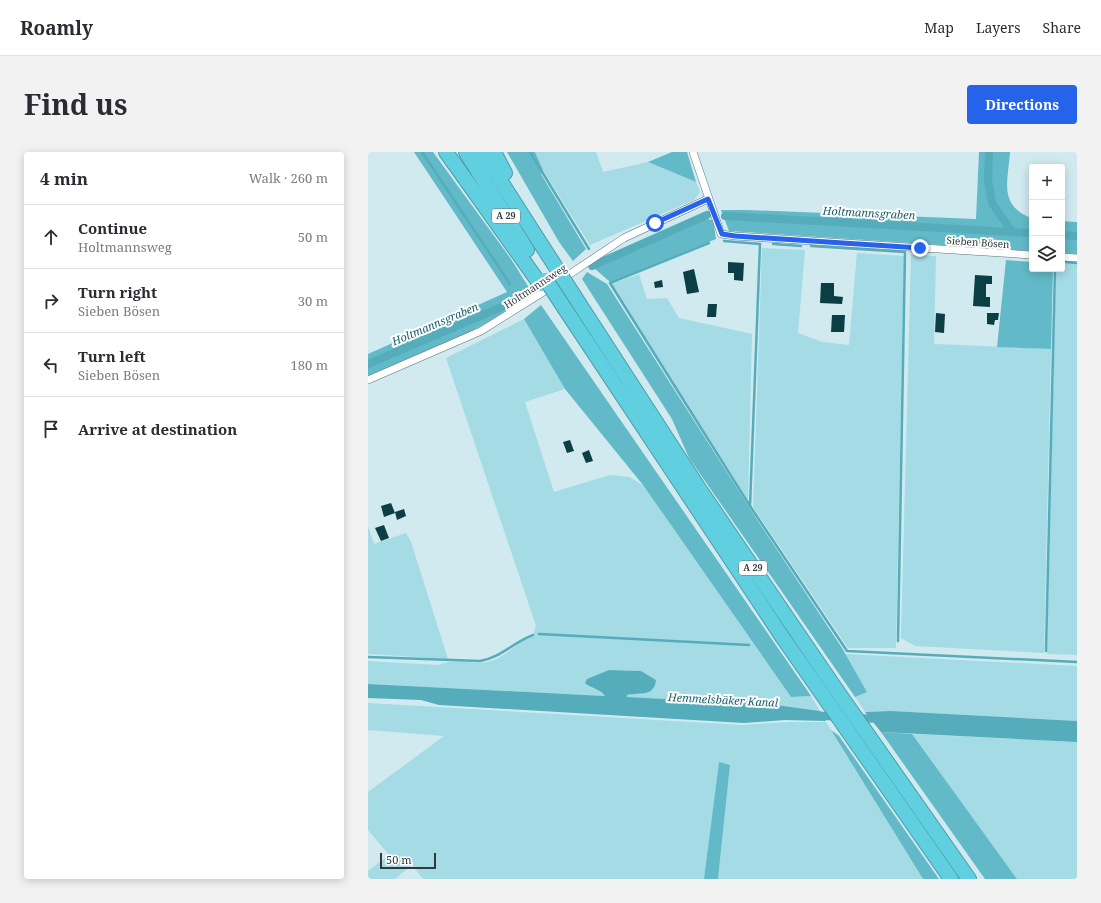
<!DOCTYPE html>
<meta charset="utf-8">
<style>
body{margin:0;font-family:"Noto Serif",serif;background:#f2f2f3;color:#2b2b33}
.controls{position:absolute;right:12px;top:12px;display:grid;overflow:hidden;border-radius:4px;box-shadow:0 2px 10px #0003}
.controls button{width:36px;height:36px;display:grid;place-items:center;padding:0;border:0;border-bottom:1px solid #e1e1e2;background:#fff;color:#2b2b33;font:20px sans-serif}
.scale{position:absolute;left:12px;bottom:10px;width:56px;box-sizing:border-box;padding-left:4px;border:2px solid #303a3c;border-top:0;font-size:11px;line-height:14px;white-space:nowrap;color:#303a3c;-webkit-text-stroke:3px #fff;paint-order:stroke}
.stop{position:absolute;width:12px;height:12px;margin:-9px;border:3px solid #2563eb;border-radius:50%;background:#fff}
.stop.end{background:#2563eb;border-color:#fff;box-shadow:0 1px 4px #0008}
.list{margin:0;padding:0;list-style:none}
h2{display:flex;justify-content:space-between;align-items:center;height:52px;margin:0;padding:0 16px;font-size:17px}
h2 small{font-size:13px;font-weight:400;color:#7c7c81}
.list li{display:grid;grid-template-columns:26px 1fr auto;gap:12px;align-items:center;box-sizing:border-box;height:64px;padding:0 16px;border-top:1px solid #e1e1e2}
.list b{display:block;font-size:15px;white-space:nowrap}
.list p{margin:0;font-size:13px;white-space:nowrap;color:#7c7c81}
.list em{font-size:13px;font-style:normal;color:#7c7c81}
.icon{flex:none;width:22px;height:22px;fill:none;stroke:currentColor;stroke-width:2;stroke-linecap:round;stroke-linejoin:round}
.map{position:relative;flex:none;width:709px;height:727px;overflow:hidden;border-radius:4px}
header{display:flex;align-items:center;gap:24px;box-sizing:border-box;height:56px;padding:0 20px;background:#fff;border-bottom:1px solid #e1e1e2}
header strong{font-size:19px}
nav{display:flex;gap:22px;margin-inline-start:auto;font-size:14px}
.intro{display:flex;align-items:center;justify-content:space-between;box-sizing:border-box;height:96px;padding:0 24px}
h1{margin:0;font-size:28px}
.button{padding:10px 18px;border-radius:4px;background:#2563eb;color:#fff;font-size:14px;font-weight:700}
main{display:flex;gap:24px;padding:0 24px}
aside{flex:1;background:#fff;border-radius:4px;box-shadow:0 2px 10px #0003}
.map>svg:first-child{display:block}
.green{fill:#a4dbe5}
.forest{fill:#62b9c7}
.water{fill:#55acba}
.lines{fill:none;stroke-linecap:round;stroke-linejoin:round}
.stream{stroke:#55acba;stroke-width:2.5}
.canal{stroke:#55acba;stroke-width:8}
.building{fill:#0c3e45}
.minor-casing{stroke:#5a7276;stroke-width:8}
.motorway-casing{stroke:#4f9ca7;stroke-width:16}
.minor{stroke:#fff;stroke-width:7}
.motorway{stroke:#60d0e1;stroke-width:14}
.motorway-bridge-casing{stroke:#4f9ca7;stroke-width:16;stroke-linecap:butt}
.motorway-bridge{stroke:#60d0e1;stroke-width:14}
.route{stroke:#2563eb;stroke-width:5}
.labels{text-anchor:middle;stroke-width:4;stroke-linejoin:round;paint-order:stroke}
.shield{fill:#fff;stroke:#6e7576;stroke-width:1}
.shield-label{font-size:9px;font-weight:bold;fill:#303a3c}
.street-label{font-size:10px;fill:#303a3c;stroke:#fff}
.water-label{font-size:11px;font-style:italic;fill:#175f69;stroke:#fff}
</style>
<header>
<strong>Roamly</strong>
<nav><a>Map</a><a>Layers</a><a>Share</a></nav>
</header>
<div class="intro"><h1>Find us</h1><a class="button">Directions</a></div>
<main>
<aside>
<h2>4 min<small>Walk · 260 m</small></h2>
<ul class="list">
<li><svg class="icon" aria-label="ahead" viewBox="0 0 24 24"><path d="M12 20V5M6 11l6-6 6 6"/></svg><div><b>Continue</b><p>Holtmannsweg</p></div><em>50 m</em></li>
<li><svg class="icon" aria-label="right" viewBox="0 0 24 24"><path d="M7 20v-9h11M14 6l5 5-5 5"/></svg><div><b>Turn right</b><p>Sieben Bösen</p></div><em>30 m</em></li>
<li><svg class="icon" aria-label="left" viewBox="0 0 24 24"><path d="M17 20v-9H6M10 6l-5 5 5 5"/></svg><div><b>Turn left</b><p>Sieben Bösen</p></div><em>180 m</em></li>
<li><svg class="icon" aria-label="arrive" viewBox="0 0 24 24"><path d="M6 21V4h12l-3 4 3 4H6"/></svg><div><b>Arrive at destination</b></div></li>
</ul>
</aside>
<div class="map">
<svg width="709" height="727" viewBox="0 0 709 727">
<rect width="100%" height="100%" fill="#d0eaef"/>
<g class="green">
<polygon points="167,0 228,0 235,20 280,10 328,30 332,40 326,48 222,93 175,18"/>
<polygon points="394,96 437,98 430,181 454,190 481,193 489,101 536,104 528,496 480,496 385,355"/>
<polygon points="543,103 568,104 566,192 683,197 676,501 547,494 533,486"/>
<polygon points="694,112 709,112 709,503 679,502 688,117 694,117"/>
<polygon points="271,122 279,147 299,146 311,166 384,182 380,348 244,132"/>
<path d="M156,167L197,237L157,250L186,340L242,323L261,325L275,333L423,545L443,544L452,559L408,553L258,545V543L269,541L288,528L273,519L241,518L234,521L223,536L234,539L238,544L0,532V509L71,513C88,505 105,514 123,509C135,506 151,490 165,484L168,474L78,206Z"/>
<polygon points="0,375 6,392 38,381 43,390 80,507 0,502"/>
<polygon points="477,502 709,514 709,569 523,559 497,560 487,545 499,540"/>
<polygon points="0,551 374,573 420,570 458,570 555,727 350,727 362,613 351,611 336,727 55,727 44,713 27,727 0,727 0,719 21,703 0,678 0,640 76,584 0,578"/>
<polygon points="544,582 709,590 709,727 649,727"/>
</g>
<g class="forest">
<path d="M46,0H65L143,107L163,139C117,180 56,200 0,224V202L139,140Z"/>
<polygon points="139,0 167,0 175,18 173,22 218,97 205,109 191,90"/>
<polygon points="304,0 319,0 328,30 280,10"/>
<path d="M611,0H642C640,29 630,54 664,66V99L361,79L353,58H379L608,67Z"/>
<polygon points="339,67 345,68 348,87 242,130 226,116"/>
<polygon points="694,69 709,70 709,102 694,101"/>
<polygon points="638,108 664,110 664,117 685,117 683,197 629,195"/>
<polygon points="219,120 239,132 388,366 474,496 499,540 487,545 321,306 304,267 214,127"/>
<polygon points="173,153 443,544 423,545 275,333 197,237 156,167"/>
<polygon points="463,578 471,584 571,727 555,727"/>
<polygon points="513,580 544,582 649,727 617,727"/>
<polygon points="351,610 362,613 350,727 336,727"/>
</g>
<g class="water">
<path d="M241,518L273,519L288,528C286,545 273,540 259,543V545L408,553L452,559L458,569L417,568L376,571L71,553L53,548L0,546V532L237,544C233,537 224,537 217,531L219,527Z"/>
<polygon points="523,559 709,569 709,590 513,580 497,560"/>
</g>
<g class="lines">
<g class="stream">
<polyline points="54,0 142,132"/>
<polyline points="162,0 221,97"/>
<polyline points="356,89 392,92 382,354 479,499 709,510"/>
<polyline points="341,91 242,131 382,354"/>
<polyline points="405,92 433,94"/>
<polyline points="443,94 537,100 530,489"/>
<polyline points="694,110 709,111"/>
<polyline points="171,482 381,493"/>
<polyline points="678,499 687,117"/>
<path d="M0,505L112,509C132,506 146,490 165,483"/>
</g>
<g class="canal">
<polyline points="621,0 620,28 624,51 644,80 664,81"/>
<polyline points="357,64 644,80"/>
<polyline points="694,83 709,84"/>
<polyline points="224,114 339,63"/>
<polyline points="0,212 143,151"/>
<polyline points="444,563 471,565"/>
<polyline points="486,566 513,567"/>
</g>
</g>
<g class="building">
<polygon points="360,110 376,111 375,129 366,128 366,121 360,121"/>
<polygon points="326,117 331,140 319,142 315,120"/>
<polygon points="607,123 624,124 624,132 618,132 618,145 622,145 622,155 605,154"/>
<polygon points="294,128 295,135 287,136 286,130"/>
<polygon points="453,131 466,131 466,144 475,145 474,152 452,151"/>
<polygon points="340,152 349,152 348,165 339,165"/>
<polygon points="568,161 577,162 576,181 567,180"/>
<polygon points="619,161 631,161 630,168 627,168 626,173 619,172"/>
<polygon points="464,163 477,163 476,180 463,180"/>
<polygon points="202,288 206,299 199,301 195,290"/>
<polygon points="221,298 225,309 218,311 214,301"/>
<polygon points="23,351 27,361 16,365 13,354"/>
<polygon points="36,357 38,364 29,368 27,360"/>
<polygon points="16,373 21,386 13,389 7,376"/>
</g>
<g class="lines">
<g class="minor-casing">
<g id="minor">
<polyline points="325,0 353,82 367,84 664,103"/>
<polyline points="694,105 709,106"/>
<polyline points="193,128 256,86 340,47"/>
<polyline points="0,228 113,179 185,134"/>
</g>
</g>
<g class="motorway-casing">
<g id="motorway">
<polyline points="78,0 172,132"/>
<polyline points="98,0 159,98"/>
<polyline points="114,0 180,103"/>
<polyline points="126,0 137,21"/>
<polyline points="207,145 332,338 465,533 601,727"/>
<polyline points="197,157 415,486 583,727"/>
</g>
</g>
<use href="#minor" class="minor"/>
<use href="#motorway" class="motorway"/>
<g class="motorway-bridge-casing">
<g id="motorway-bridge">
<polyline points="180,103 207,145"/>
<polyline points="178,128 197,157"/>
</g>
</g>
<use href="#motorway-bridge" class="motorway-bridge"/>
</g>
<g class="lines">
<polyline class="route" points="287,71 340,47 354,82 367,84 552,96"/>
</g>
<g class="labels">
<g class="shield">
<rect x="124" y="57" width="28" height="14" rx="3"/>
<rect x="371" y="409" width="28" height="14" rx="3"/>
</g>
<g class="shield-label">
<text x="138" y="67">A 29</text>
<text x="385" y="419">A 29</text>
</g>
<g class="street-label">
<text transform="translate(610 90) rotate(4)" y="4">Sieben Bösen</text>
<text transform="translate(167 134) rotate(-33)" y="4">Holtmannsweg</text>
</g>
<g class="water-label">
<text transform="translate(501 61) rotate(3)" y="4">Holtmannsgraben</text>
<text transform="translate(67 172) rotate(-23)" y="4">Holtmannsgraben</text>
<text transform="translate(355 548) rotate(3)" y="4">Hemmelsbäker Kanal</text>
</g>
</g>
</svg>
<div class="controls">
<button>+</button>
<button>−</button>
<button><svg class="icon" aria-label="layers" viewBox="0 0 24 24"><path d="M12 4l9 5-9 5-9-5zM3 14l9 5 9-5"/></svg></button>
</div>
<div class="scale">50 m</div>
<div class="stop" style="left:287px;top:71px"></div>
<div class="stop end" style="left:552px;top:96px"></div>
</div>
</main>
